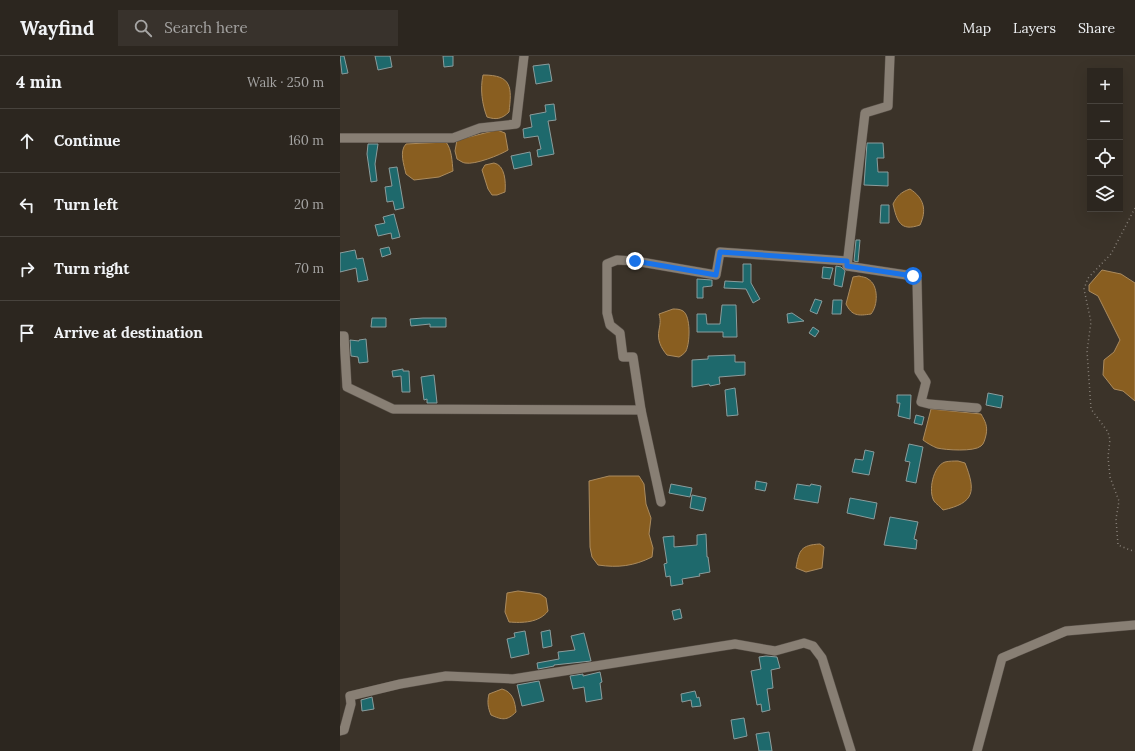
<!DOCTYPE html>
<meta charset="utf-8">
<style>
body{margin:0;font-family:Lora,serif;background:#38322c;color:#f1f3f6}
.controls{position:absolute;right:12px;top:12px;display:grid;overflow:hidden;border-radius:0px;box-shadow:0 4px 16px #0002}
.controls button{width:36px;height:36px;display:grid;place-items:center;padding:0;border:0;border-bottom:1px solid #48433d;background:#2c261f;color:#f1f3f6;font:20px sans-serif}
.stop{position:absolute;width:12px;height:12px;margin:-9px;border:3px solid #1a73e8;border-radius:50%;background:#fff}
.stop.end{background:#1a73e8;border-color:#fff;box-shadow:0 1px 4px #0008}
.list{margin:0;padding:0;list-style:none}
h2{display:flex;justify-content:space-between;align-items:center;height:52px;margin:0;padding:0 16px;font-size:17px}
h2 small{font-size:13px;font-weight:400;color:#a6a5a4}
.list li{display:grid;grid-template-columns:26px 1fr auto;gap:12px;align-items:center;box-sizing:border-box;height:64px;padding:0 16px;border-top:1px solid #48433d}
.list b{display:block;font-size:15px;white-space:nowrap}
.list em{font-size:13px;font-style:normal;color:#a6a5a4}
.icon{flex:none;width:22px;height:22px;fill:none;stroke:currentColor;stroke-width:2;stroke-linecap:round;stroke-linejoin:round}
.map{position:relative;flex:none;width:795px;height:695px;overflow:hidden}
header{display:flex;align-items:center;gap:24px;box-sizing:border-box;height:56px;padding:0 20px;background:#2c261f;border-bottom:1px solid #48433d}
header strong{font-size:19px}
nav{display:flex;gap:22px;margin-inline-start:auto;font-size:14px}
.search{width:280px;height:36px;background:#38322c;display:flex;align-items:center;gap:10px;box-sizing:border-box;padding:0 14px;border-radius:0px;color:#a6a5a4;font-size:15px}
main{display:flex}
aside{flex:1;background:#2c261f}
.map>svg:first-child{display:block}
.water{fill:#895e20;stroke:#ab8b5e}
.building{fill:#1e696c;stroke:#8b9d9d}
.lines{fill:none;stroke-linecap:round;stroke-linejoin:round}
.street-casing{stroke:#564e46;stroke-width:10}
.path{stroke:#857e76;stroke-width:1.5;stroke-dasharray:1 3;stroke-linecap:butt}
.street{stroke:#887f74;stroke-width:9}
.route{stroke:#1a73e8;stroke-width:5}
</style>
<header>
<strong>Wayfind</strong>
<div class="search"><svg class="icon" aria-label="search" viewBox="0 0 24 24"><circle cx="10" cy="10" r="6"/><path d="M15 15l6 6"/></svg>Search here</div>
<nav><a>Map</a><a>Layers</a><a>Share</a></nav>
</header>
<main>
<aside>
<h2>4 min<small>Walk · 250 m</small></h2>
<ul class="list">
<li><svg class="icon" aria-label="ahead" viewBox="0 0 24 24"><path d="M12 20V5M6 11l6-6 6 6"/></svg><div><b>Continue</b></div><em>160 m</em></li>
<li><svg class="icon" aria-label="left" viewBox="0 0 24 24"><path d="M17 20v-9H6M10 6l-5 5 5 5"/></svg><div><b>Turn left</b></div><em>20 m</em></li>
<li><svg class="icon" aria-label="right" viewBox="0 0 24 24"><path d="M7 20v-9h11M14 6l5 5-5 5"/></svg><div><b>Turn right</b></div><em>70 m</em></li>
<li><svg class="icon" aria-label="arrive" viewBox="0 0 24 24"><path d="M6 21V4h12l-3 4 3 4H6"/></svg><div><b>Arrive at destination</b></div></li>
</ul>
</aside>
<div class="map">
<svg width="795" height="695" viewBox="0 0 795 695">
<rect width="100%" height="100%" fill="#3b3329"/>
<g class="water">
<path d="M143,19C172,19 172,31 169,56C162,63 156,64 147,61C142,48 140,33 143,19Z"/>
<path d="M157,74L165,77L168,94C160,99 135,109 125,107C123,107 119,104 117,103L115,95L117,84Z"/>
<path d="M106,86C112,94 112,105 113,115L99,121L74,124L66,118C64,109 59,95 66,88Z"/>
<path d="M154,107C165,109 166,126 165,136L157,139H152L148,133L142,114L145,109Z"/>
<path d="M570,133C584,142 587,154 580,169C560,176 557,165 553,148C557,140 561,136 570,133Z"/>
<polygon points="762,214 781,218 795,227 795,345 783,335 774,333 763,319 764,304 774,296 780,284 758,240 749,235 749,229"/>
<path d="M519,220C522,221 526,221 528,223C539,229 538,250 531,258C518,260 512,260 506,248L513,221Z"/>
<path d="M333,253C336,253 340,253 343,255C351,260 350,287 346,295C345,297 341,300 339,301L327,299C321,292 317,284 319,274C320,268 321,265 319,258Z"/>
<path d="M591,353L641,358C645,365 648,370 646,379C645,383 644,388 641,390C634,396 606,394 597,392C592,390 587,387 583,384Z"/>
<path d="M618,405L625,407C636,435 635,447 603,454C601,451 596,448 594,445C588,435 593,410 605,406C609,405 614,405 618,405Z"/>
<path d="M269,420H299L304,428L306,448L311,462L309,478L313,492L312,501C294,510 278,512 258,509L252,501L250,491L249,425Z"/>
<path d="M480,488L484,491L482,512L466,516L456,512C459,494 461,489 480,488Z"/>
<path d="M178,535L200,538L206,542L208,555C199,567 182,567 169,566L165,556L167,537Z"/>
<path d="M162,633C173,636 175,646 176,656C167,665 162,664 151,659C148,652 147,646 149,638Z"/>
</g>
<g class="building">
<polygon points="0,0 4,0 8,17 2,18"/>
<polygon points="35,0 50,0 52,11 38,14"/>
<polygon points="103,0 113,0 113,10 104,11"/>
<polygon points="209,8 212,25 196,28 193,10"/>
<polygon points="214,48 216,64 208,65 214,98 198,101 197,94 201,93 198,80 184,82 183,73 192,71 190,59 206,56 205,49"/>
<polygon points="527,87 543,87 544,102 537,102 538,116 548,116 548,130 524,129"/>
<polygon points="28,88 38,88 35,108 37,125 31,126 27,98"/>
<polygon points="190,96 192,109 174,113 171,100"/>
<polygon points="57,111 64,152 55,154 53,145 47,146 45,131 52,130 49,112"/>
<polygon points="541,149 549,149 549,167 540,167"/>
<polygon points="54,158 60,181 52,183 51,177 38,180 35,169 45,167 43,161"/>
<polygon points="516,184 520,184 518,206 514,205"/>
<polygon points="49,191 51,198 42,201 40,193"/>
<polygon points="15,194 17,203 23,202 28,224 18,226 16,212 0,216 0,197"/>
<polygon points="403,208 411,208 411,227 420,243 413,247 406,233 384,232 385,225 403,226"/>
<polygon points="496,210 501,211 505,215 502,231 494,229"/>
<polygon points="483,211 493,212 490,223 482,222"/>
<polygon points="357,223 372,224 372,230 363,231 363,242 357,242"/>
<polygon points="475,243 482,245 477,258 470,255"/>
<polygon points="493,244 502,244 501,258 492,258"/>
<polygon points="382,249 396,249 397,281 383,281 383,276 357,276 357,258 366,258 367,268 380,268"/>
<polygon points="452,257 464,265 448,267 447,258"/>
<polygon points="32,262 46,262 46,271 31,271"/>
<polygon points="83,262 106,262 106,271 90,271 90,268 71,270 70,263"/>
<polygon points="473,271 479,275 475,281 469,277"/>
<polygon points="26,283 28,306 19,307 18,301 11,300 10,284 19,285 19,284"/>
<polygon points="395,299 395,306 405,306 405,319 379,321 380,328 370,330 369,328 352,331 352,304 368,303 368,300"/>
<polygon points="63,313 63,315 69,315 70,336 62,336 61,320 53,321 52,315"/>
<polygon points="94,319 97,347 87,347 87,343 84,344 81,321"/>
<polygon points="395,332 398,359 387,360 385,334"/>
<polygon points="648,337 663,340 661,352 646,349"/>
<polygon points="557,339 571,339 570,363 558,360 560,347 557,347"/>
<polygon points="576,359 584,361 582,369 574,367"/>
<polygon points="569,388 583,391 576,427 566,425 570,406 565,405"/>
<polygon points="525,394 534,396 529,419 512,416 515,403 523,404"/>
<polygon points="416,425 427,427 425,435 415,433"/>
<polygon points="331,428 352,432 350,441 329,437"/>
<polygon points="457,428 470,430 471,428 481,430 478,447 454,443"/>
<polygon points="352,439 366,442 363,455 350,452"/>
<polygon points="510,442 537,447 534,463 507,457"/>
<polygon points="550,461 578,466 574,483 577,484 576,493 544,489"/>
<polygon points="366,478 367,501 368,501 370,516 359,518 360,520 342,523 343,528 331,530 330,520 326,521 324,508 327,507 323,481 334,480 334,491 357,489 357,479"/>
<polygon points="340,553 342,562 334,564 332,555"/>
<polygon points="210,574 212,590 203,592 201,576"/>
<polygon points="185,575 189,598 171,602 167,583 175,581 174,577"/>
<polygon points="244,577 251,605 214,609 214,610 198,613 197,607 219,603 218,596 235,594 231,580"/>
<polygon points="426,600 437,601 440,612 431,614 433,632 427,633 430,654 422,656 421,648 417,649 411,615 421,613 419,601"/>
<polygon points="260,616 262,626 260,627 262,643 246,646 244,631 233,633 230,620 243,618 243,620"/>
<polygon points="199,625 204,645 182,650 177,629"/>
<polygon points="355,635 357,642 359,641 361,650 352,651 351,644 342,646 341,638"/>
<polygon points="32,641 34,653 22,655 21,644"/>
<polygon points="404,662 407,680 394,683 391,664"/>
<polygon points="429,676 432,695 419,695 416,678"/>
</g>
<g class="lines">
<g class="street-casing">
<g id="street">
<polyline points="550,0 548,50 525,57 507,210 573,220 577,224 579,315 586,326 581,346 589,348 637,352"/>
<polyline points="0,82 113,82 140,72 176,68 184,0"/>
<polyline points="0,280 4,280 7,331 53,353 301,354 321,446"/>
<polyline points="301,354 293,301 283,301 280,277 270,269 267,257 267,208 277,204 295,205 376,219 380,196 507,205"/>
<polyline points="0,675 4,674 11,648 10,640 60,628 106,620 173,623 395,588 435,595 464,587 473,590 482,602 511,695"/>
<polyline points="637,695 662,602 726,575 795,569"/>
</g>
</g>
<polyline class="path" points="795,152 771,198 748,222 744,233 751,266 747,295 751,353 768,376 770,384 768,401 770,421 779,445 776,463 778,489 790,494 795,495"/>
<use href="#street" class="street"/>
</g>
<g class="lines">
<polyline class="route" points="295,205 376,219 380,196 507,205 507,210 573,220"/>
</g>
</svg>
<div class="controls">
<button>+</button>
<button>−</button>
<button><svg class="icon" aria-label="locate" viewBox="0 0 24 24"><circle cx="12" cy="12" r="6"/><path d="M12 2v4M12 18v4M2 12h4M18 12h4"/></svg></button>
<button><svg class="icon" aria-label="layers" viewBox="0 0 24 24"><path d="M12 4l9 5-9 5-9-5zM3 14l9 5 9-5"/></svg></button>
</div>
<div class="stop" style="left:573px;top:220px"></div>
<div class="stop end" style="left:295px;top:205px"></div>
</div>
</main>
